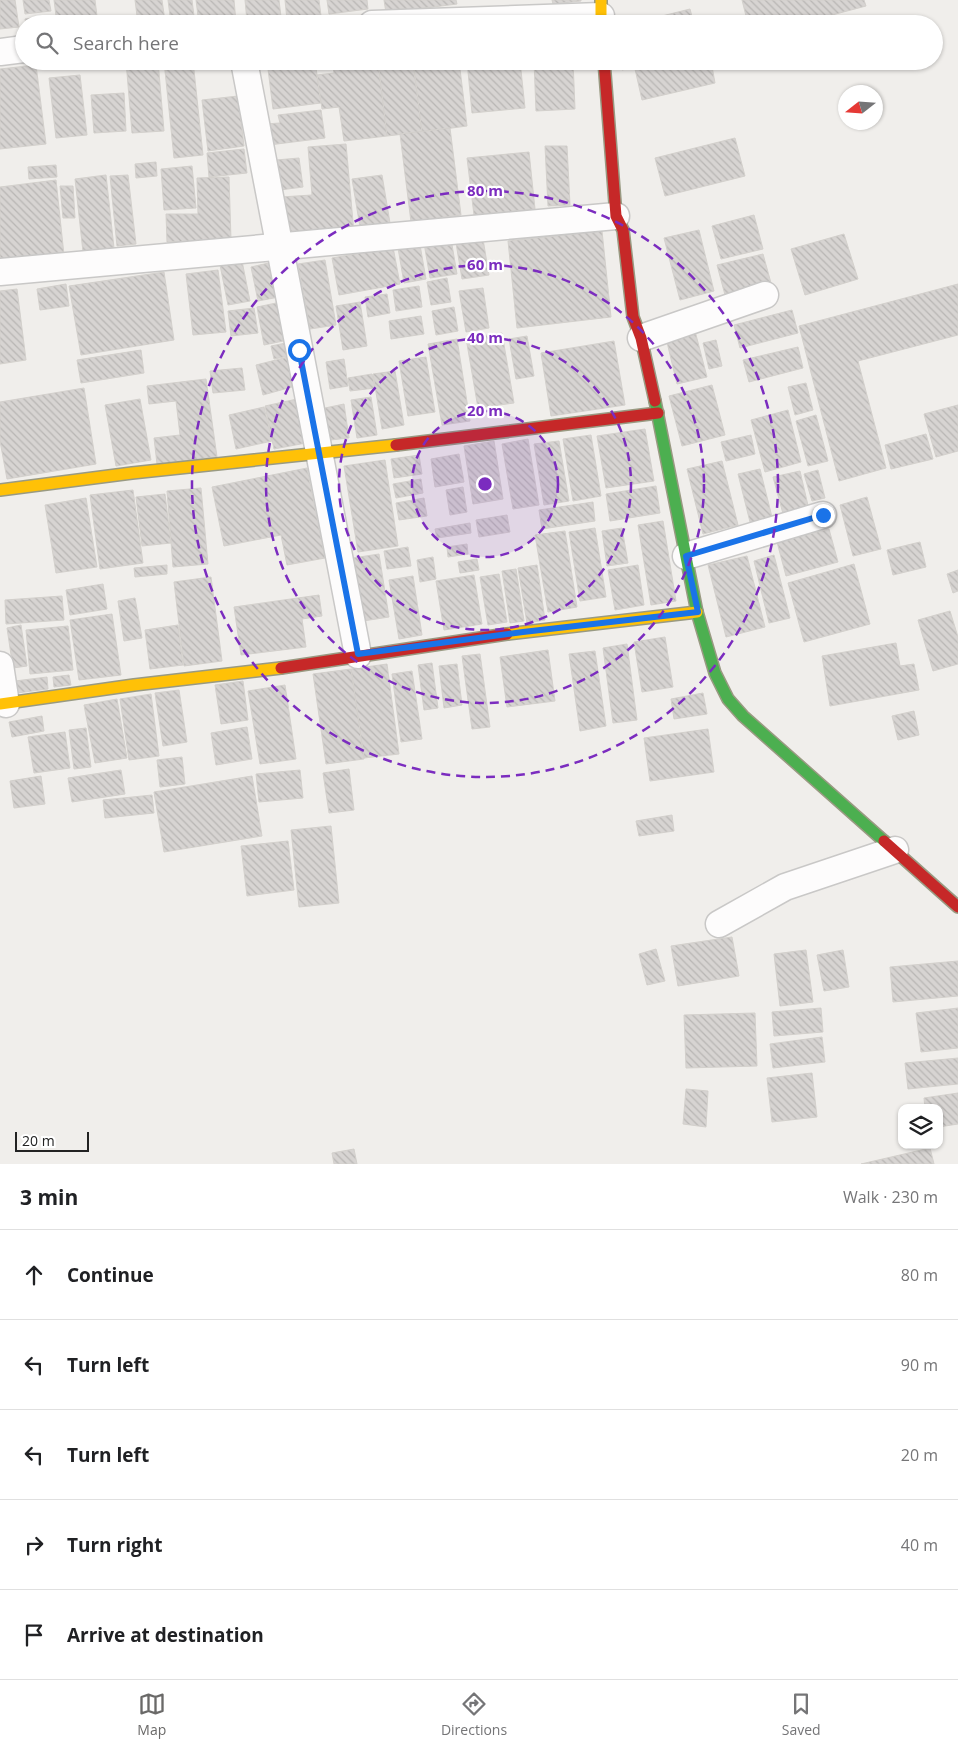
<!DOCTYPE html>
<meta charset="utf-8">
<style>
body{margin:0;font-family:"Open Sans",sans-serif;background:#f2f2f2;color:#202124}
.controls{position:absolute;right:15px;bottom:15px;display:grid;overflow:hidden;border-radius:10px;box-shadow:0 1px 4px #0004}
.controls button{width:45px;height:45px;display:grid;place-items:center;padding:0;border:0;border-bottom:1px solid #e0e0e0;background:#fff;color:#202124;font:25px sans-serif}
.compass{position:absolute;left:838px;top:85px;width:45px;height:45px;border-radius:50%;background:#fff;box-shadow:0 1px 4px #0004;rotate:253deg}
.scale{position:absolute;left:15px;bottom:12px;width:74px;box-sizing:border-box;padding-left:5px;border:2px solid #222;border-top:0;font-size:14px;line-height:18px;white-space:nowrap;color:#222;-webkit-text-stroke:4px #fff;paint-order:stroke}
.stop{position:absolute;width:15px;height:15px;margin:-11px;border:4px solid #1a73e8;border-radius:50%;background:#fff}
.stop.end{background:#1a73e8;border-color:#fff;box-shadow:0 1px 5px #0008}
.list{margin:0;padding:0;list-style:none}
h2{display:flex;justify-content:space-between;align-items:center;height:65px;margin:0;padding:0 20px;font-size:21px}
h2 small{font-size:16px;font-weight:400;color:#757577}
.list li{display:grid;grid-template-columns:32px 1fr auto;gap:15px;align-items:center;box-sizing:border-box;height:90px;padding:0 20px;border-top:1px solid #e0e0e0}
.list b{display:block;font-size:19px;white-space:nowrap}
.list em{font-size:16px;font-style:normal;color:#757577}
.icon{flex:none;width:28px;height:28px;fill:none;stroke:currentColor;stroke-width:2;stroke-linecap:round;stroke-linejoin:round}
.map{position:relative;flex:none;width:958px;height:1164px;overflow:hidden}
.search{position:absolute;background:#fff;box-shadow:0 1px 4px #0004;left:15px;right:15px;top:15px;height:55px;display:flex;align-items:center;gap:12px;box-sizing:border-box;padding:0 18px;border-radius:28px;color:#757577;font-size:19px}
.sheet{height:515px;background:#fff}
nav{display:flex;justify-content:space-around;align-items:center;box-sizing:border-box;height:70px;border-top:1px solid #e0e0e0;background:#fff;font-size:14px;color:#757577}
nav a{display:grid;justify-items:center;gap:2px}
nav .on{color:#6a6968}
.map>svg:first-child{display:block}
.building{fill:url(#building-back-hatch);stroke:#d3d0cc}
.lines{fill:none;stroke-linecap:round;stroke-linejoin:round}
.street-casing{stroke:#c9c8c7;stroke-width:29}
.fast-casing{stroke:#999a82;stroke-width:14}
.slow-casing{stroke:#999a82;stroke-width:14}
.jam-casing{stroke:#999a82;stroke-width:14}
.street{stroke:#fdfcfc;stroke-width:26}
.fast{stroke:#4caf50;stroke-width:11}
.slow{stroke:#ffc107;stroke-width:11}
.jam{stroke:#c62828;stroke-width:11}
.route{stroke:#1a73e8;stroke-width:6}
.ring{fill:none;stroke:#7b2cbf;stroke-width:2.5;stroke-dasharray:9 6}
.centre{fill:#7b2cbf;stroke:#fff;stroke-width:2.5}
.ring-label{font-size:15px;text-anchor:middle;font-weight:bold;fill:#7b2cbf;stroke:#fff;stroke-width:4.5;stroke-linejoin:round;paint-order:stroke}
</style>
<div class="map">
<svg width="958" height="1164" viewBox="0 0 958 1164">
<defs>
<pattern id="building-back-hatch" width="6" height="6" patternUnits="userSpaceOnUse" patternTransform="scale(1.25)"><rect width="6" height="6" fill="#d7d4d2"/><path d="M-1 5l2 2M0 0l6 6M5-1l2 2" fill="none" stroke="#b8b6b4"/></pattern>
</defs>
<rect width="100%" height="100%" fill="#f0eeeb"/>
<g class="building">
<polygon points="0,0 15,0 19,27 0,29"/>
<polygon points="23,0 49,0 51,11 25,14"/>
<polygon points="54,0 95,0 98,24 57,24"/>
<polygon points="135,0 162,0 165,21 138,24"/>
<polygon points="168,0 192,0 195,24 171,24"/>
<polygon points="196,0 234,0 236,22 199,24"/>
<polygon points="245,0 279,0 281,17 247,21"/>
<polygon points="285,0 319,0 321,16 287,20"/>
<polygon points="327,0 367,0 368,9 329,14"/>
<polygon points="384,0 456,0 457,4 386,13"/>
<polygon points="552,0 581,0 581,1 553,4"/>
<polygon points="742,0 864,0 866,6 798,24 748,24"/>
<polygon points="690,9 694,24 630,24"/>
<polygon points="50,16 51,24 26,24 25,19"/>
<polygon points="126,61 158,61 164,131 132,133"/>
<polygon points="164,61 193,61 203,155 174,158"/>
<polygon points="267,61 315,61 321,103 273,109"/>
<polygon points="332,61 378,61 387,136 344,141 339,107 322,109 317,75 334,73"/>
<polygon points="378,61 413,61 422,132 387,136"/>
<polygon points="413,61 459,61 467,126 422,132"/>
<polygon points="467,61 520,61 525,108 472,113"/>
<polygon points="534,61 573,61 575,109 536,111"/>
<polygon points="620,61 656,61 622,70"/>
<polygon points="671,61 711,61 715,83 642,100 635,69"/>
<polygon points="36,65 46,144 0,149 0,69"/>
<polygon points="80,75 87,135 56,138 49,78"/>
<polygon points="124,93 126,131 94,133 91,95"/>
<polygon points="238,96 244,146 208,151 202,100"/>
<polygon points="321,110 325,138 269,145 266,124 280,123 278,115"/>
<polygon points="450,128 461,215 411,222 400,134"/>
<polygon points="735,138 745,176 665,196 655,158"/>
<polygon points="346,144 354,233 284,238 281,197 312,195 308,147"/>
<polygon points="545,146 567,146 570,205 548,206"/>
<polygon points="244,149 247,173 209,177 207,153"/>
<polygon points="529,152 535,209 474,215 467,158"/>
<polygon points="299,158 303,187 280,190 276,160"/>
<polygon points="156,162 157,176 136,178 135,164"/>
<polygon points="56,165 57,177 29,179 28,167"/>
<polygon points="192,166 196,208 164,210 161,169"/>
<polygon points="106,175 114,248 83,252 75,179"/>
<polygon points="128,175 136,244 117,246 110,176"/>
<polygon points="382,175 390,223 360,227 352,179"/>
<polygon points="229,177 231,240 167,242 166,214 198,214 197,178"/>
<polygon points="56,180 64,255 0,262 0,187"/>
<polygon points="60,186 73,186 75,218 63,218"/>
<polygon points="754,215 763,249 721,259 712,226"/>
<polygon points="699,230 714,291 680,300 664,238"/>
<polygon points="602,231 611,317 517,328 508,241"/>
<polygon points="844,234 858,279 805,295 791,249"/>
<polygon points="451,239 457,274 430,278 424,243"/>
<polygon points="483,239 489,275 462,279 456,243"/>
<polygon points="420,245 426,279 404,283 398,248"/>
<polygon points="393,247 400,284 339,295 332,258"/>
<polygon points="763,254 771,283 725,295 717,265"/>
<polygon points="325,260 336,325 310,329 298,264"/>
<polygon points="242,261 250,301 228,305 220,265"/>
<polygon points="273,262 279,297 258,301 251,267"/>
<polygon points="218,270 226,332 193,335 186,274"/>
<polygon points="164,272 174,340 81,355 69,286"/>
<polygon points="447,278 451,302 431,305 427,282"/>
<polygon points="66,284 69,306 40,310 37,289"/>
<polygon points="958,284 958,335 858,361 886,468 839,481 799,326"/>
<polygon points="419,286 422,307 396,311 393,290"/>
<polygon points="483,288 489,328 466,332 459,291"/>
<polygon points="17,289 26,360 0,364 0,291"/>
<polygon points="387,294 390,313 368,317 365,297"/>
<polygon points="281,302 288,340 264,345 257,307"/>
<polygon points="360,302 367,346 343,350 336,306"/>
<polygon points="454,307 458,331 436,335 432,311"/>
<polygon points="254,308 258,333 231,336 228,311"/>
<polygon points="792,310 798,333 740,348 734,325"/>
<polygon points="421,316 424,334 391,339 389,321"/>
<polygon points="695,331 707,377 677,384 666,338"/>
<polygon points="502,333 514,403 478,408 466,338"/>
<polygon points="527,336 534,376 516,379 509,339"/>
<polygon points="457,339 470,421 442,425 428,344"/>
<polygon points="716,340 722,366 709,369 703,343"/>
<polygon points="614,341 625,405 551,416 541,353"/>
<polygon points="286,343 289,356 274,359 271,346"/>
<polygon points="798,347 803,368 749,382 743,360"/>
<polygon points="141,350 144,373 81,383 77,360"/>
<polygon points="292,356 299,385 263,395 256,365"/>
<polygon points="426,357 435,412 408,416 399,361"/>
<polygon points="344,359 348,386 330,389 326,362"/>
<polygon points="242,368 245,390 213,393 210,371"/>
<polygon points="395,371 404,425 382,429 373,374"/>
<polygon points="372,374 375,388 350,391 348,378"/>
<polygon points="206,379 217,457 157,464 154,438 180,435 176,401 149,404 147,386"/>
<polygon points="806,383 813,410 795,415 788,387"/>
<polygon points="712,385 725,435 682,446 669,396"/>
<polygon points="84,388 96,464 7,479 0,441 0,402"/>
<polygon points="371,397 377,435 357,438 351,400"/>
<polygon points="140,399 151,460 116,466 105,405"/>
<polygon points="297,399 306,443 274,449 265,406"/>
<polygon points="344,404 349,438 330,440 325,408"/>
<polygon points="958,405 958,451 936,457 924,414"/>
<polygon points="264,407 272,441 236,449 229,415"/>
<polygon points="788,410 801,462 765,472 751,420"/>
<polygon points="816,415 828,461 808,466 796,421"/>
<polygon points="645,429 654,481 606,488 597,436"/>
<polygon points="926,434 933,459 891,469 885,445"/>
<polygon points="591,435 601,496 573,501 563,439"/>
<polygon points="751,435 755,454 726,461 721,442"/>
<polygon points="528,439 539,505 513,509 502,444"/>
<polygon points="494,441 503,499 473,504 464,446"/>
<polygon points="559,441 569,501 544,505 534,444"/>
<polygon points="459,454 464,482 435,487 431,459"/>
<polygon points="419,455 422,474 394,478 391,459"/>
<polygon points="385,460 398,546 358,552 344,466"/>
<polygon points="722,461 738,525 703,534 687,469"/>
<polygon points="307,468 325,558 287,565 281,535 224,546 212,487"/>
<polygon points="760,469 773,521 751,526 738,474"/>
<polygon points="818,470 825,498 812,501 804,474"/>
<polygon points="800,471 810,514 785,521 773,477"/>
<polygon points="421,479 423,493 396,498 393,484"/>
<polygon points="656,486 660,513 610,521 606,494"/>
<polygon points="463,487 467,512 450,515 446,490"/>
<polygon points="201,488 208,564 173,567 167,491"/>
<polygon points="133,490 143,563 100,569 90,495"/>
<polygon points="165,494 171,543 142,546 136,497"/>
<polygon points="867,497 881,549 853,556 840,505"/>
<polygon points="86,498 97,567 56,573 45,505"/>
<polygon points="424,498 427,516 399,520 396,503"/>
<polygon points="593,502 595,521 542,529 539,510"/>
<polygon points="507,515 510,532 479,537 476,520"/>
<polygon points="663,521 676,601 651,605 638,525"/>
<polygon points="470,523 471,533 437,538 435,529"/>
<polygon points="595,528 606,597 580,601 569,532"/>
<polygon points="622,528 628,563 607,566 602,531"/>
<polygon points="829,529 838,562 786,576 777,542"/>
<polygon points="565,531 577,607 548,612 535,535"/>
<polygon points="920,542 926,567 893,575 887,550"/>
<polygon points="467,544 468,554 448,557 447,547"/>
<polygon points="408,547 411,566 387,569 384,551"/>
<polygon points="379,554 389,617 363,621 353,558"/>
<polygon points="774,555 790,618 769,623 754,561"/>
<polygon points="747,556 765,627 726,637 708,565"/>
<polygon points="433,557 436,579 420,582 417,560"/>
<polygon points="477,559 479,570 460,573 458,562"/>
<polygon points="854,564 870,624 804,642 788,583"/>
<polygon points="167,565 167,574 135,577 134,568"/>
<polygon points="537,565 545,620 527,623 518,568"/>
<polygon points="638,565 644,605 615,610 608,570"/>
<polygon points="516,569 524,621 510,623 502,571"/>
<polygon points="958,570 958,591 953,593 947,574"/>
<polygon points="499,574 507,622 488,625 480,577"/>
<polygon points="474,575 482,624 444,630 436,581"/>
<polygon points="413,576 422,635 399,639 389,580"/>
<polygon points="211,577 222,661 184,666 174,582"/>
<polygon points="103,584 107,609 70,615 66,590"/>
<polygon points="319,595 322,616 302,619 306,647 241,655 234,607"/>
<polygon points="62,596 64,620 6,624 5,600"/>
<polygon points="135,598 142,638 124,641 118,601"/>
<polygon points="950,611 958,637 958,664 933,671 918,620"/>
<polygon points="112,614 121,675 79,680 70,620"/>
<polygon points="21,625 27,666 13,668 7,628"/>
<polygon points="178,625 183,665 150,669 145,630"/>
<polygon points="68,626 73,670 30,674 26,630"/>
<polygon points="665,637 673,687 642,692 634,642"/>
<polygon points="896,643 900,666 914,664 919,690 830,706 822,656"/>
<polygon points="627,644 637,720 613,723 603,648"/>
<polygon points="548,650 555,701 507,707 500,657"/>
<polygon points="595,651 606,726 580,731 569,654"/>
<polygon points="480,654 490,727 472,729 462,656"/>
<polygon points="432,663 438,708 424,710 418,665"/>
<polygon points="387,664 399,754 364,758 351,669"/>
<polygon points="457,664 462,705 444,708 439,666"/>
<polygon points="351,669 364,759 326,764 313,674"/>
<polygon points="412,671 422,739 401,742 392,674"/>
<polygon points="69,675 71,685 54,687 53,677"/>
<polygon points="47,677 48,689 17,693 15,681"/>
<polygon points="243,681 248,720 221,724 215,685"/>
<polygon points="285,685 296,759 260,764 248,691"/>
<polygon points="179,690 187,742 163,746 155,693"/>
<polygon points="703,693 707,714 674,719 671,699"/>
<polygon points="151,694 159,756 129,760 120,699"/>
<polygon points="117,699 127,758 95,763 84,705"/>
<polygon points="914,711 919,735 898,740 892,716"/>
<polygon points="42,716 44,731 12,737 9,722"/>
<polygon points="247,727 252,759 216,765 211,733"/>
<polygon points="86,728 91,767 74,769 69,730"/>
<polygon points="708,729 714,772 650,781 644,738"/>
<polygon points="65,732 70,768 34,773 28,737"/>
<polygon points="182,757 185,784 160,787 157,760"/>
<polygon points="349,769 354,810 329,813 323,773"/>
<polygon points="121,770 125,794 72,802 68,778"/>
<polygon points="300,770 303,798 259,802 256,774"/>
<polygon points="41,776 45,804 14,808 10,781"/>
<polygon points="252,776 262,836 164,852 154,792"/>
<polygon points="152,795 154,813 105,818 103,800"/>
<polygon points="672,815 674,831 639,836 636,821"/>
<polygon points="331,826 339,903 299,907 291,830"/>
<polygon points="288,841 294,890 247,896 241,846"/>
<polygon points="732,937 739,976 678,986 671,946"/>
<polygon points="656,949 665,981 647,985 639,954"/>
<polygon points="806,950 813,1002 780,1006 774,954"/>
<polygon points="843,950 849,987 824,991 817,955"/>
<polygon points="958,961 958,996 893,1002 890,967"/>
<polygon points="821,1008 823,1032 774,1036 772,1012"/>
<polygon points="958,1008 958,1048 921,1052 916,1013"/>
<polygon points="755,1013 757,1066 686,1068 684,1015"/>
<polygon points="822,1037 825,1062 773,1068 770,1044"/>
<polygon points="958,1058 958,1084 908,1089 905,1063"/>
<polygon points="812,1073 817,1117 772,1122 767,1078"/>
<polygon points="686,1089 708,1091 706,1127 683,1124"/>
<polygon points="958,1093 958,1124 939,1127 939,1108 925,1108 924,1098"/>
<polygon points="930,1148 934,1164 861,1164"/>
<polygon points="354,1149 357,1164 334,1164 332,1153"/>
</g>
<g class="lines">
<g class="street-casing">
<g id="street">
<polyline points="372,24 601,16"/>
<polyline points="0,52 24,49"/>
<polyline points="244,61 358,655"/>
<polyline points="0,272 616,216"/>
<polyline points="641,338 765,295"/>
<polyline points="686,556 823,515"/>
<polyline points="0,665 6,704"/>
<polyline points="719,924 785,887 895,850"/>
</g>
</g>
<g class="fast-casing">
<polyline id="fast" points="655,401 697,612 715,673 728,699 743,716 884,841"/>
</g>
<g class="slow-casing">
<g id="slow">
<polyline points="601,0 601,24"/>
<polyline points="0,490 132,473 396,445"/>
<polyline points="507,634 697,612"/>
<polyline points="0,704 134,685 281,668"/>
</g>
</g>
<g class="jam-casing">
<g id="jam">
<polyline points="604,61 616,216 623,230 633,317 641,338 655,401"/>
<polyline points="396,445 658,413"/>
<polyline points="281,668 507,634"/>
<polyline points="884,841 958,907"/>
</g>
</g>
<use href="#street" class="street"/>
<use href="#fast" class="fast"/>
<use href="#slow" class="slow"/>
<use href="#jam" class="jam"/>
</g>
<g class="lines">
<polyline class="route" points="299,350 358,654 523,632 698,612 686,556 823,515"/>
</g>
<circle cx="485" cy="484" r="73" fill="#7b2cbf" fill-opacity=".12"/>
<g class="ring">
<circle cx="485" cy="484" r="73"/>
<circle cx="485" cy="484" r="146"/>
<circle cx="485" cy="484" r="219"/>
<circle cx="485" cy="484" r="293"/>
</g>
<circle cx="485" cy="484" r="8" class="centre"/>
<g class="ring-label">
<text x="485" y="196">80 m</text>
<text x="485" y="270">60 m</text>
<text x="485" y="343">40 m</text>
<text x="485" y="416">20 m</text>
</g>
</svg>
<div class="controls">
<button><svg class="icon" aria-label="layers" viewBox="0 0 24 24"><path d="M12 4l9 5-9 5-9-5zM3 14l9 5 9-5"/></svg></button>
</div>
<svg class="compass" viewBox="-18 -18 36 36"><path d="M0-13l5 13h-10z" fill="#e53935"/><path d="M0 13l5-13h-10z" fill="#757577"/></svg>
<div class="scale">20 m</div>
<div class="stop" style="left:299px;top:350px"></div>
<div class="stop end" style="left:823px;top:515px"></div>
<div class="search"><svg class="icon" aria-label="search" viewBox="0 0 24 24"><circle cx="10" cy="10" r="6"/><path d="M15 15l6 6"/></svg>Search here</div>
</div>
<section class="sheet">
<h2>3 min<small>Walk · 230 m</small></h2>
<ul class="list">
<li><svg class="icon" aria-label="ahead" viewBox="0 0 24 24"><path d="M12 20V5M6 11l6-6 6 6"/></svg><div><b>Continue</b></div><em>80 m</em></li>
<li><svg class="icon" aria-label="left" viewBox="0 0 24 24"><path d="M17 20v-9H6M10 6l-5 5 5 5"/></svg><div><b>Turn left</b></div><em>90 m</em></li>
<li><svg class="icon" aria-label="left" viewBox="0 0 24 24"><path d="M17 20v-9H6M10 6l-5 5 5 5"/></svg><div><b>Turn left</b></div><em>20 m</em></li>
<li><svg class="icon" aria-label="right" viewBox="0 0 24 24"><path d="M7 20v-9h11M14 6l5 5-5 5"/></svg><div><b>Turn right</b></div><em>40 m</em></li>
<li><svg class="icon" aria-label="arrive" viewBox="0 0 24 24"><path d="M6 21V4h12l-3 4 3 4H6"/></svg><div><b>Arrive at destination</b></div></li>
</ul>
</section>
<nav>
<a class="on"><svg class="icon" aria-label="map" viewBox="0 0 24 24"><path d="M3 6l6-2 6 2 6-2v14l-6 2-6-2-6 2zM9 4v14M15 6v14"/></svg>Map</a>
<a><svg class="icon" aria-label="directions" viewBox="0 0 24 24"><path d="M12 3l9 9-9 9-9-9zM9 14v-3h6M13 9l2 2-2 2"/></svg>Directions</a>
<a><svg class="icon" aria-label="saved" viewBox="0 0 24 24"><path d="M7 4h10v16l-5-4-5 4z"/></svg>Saved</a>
</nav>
